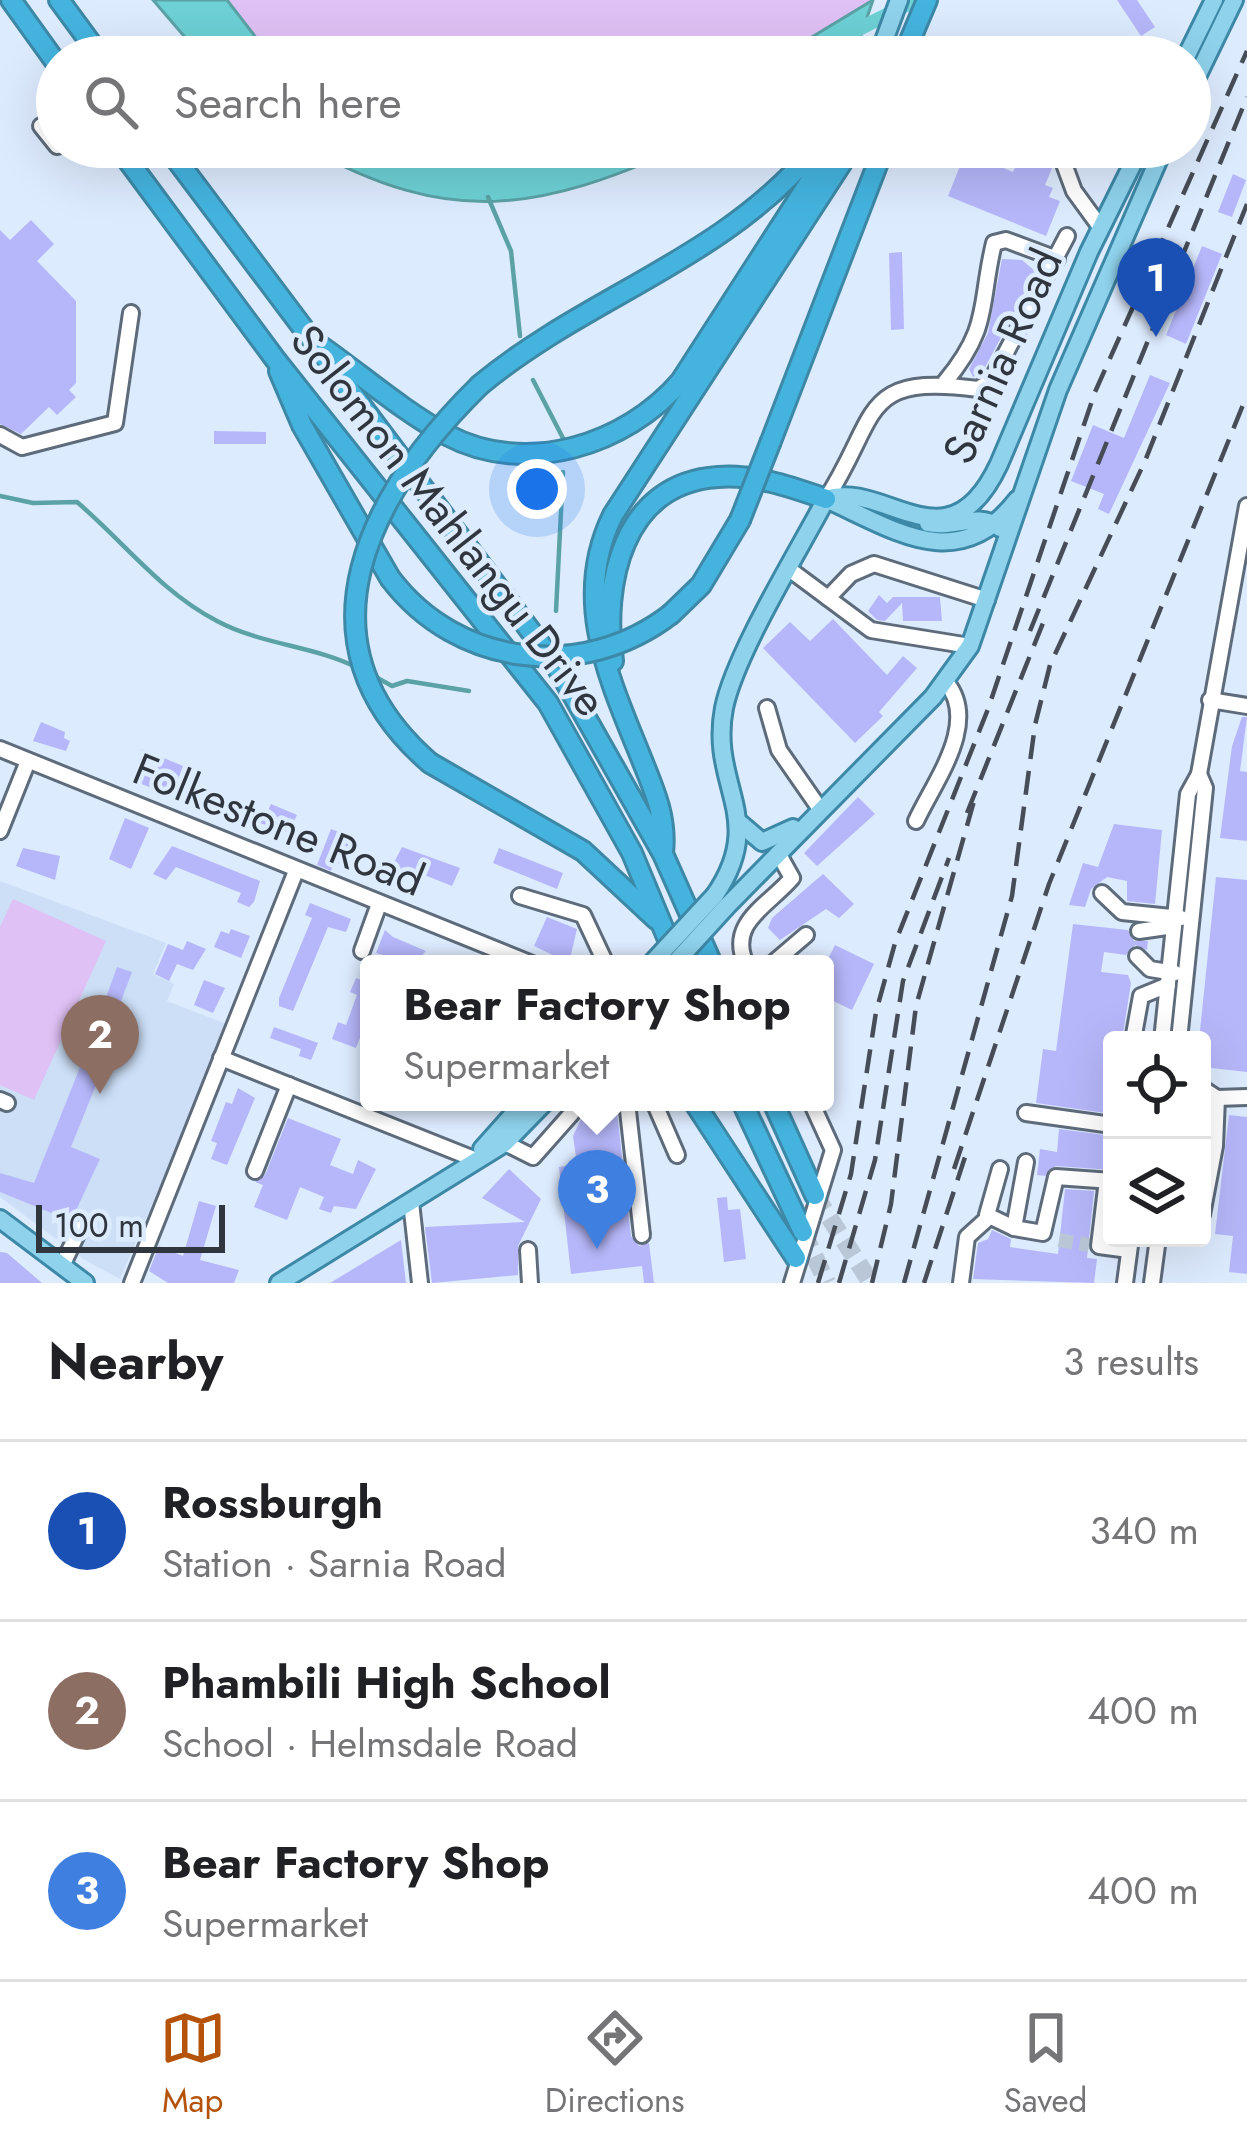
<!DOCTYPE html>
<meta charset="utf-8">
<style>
body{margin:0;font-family:Jost,sans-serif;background:#f2f2f2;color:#202124}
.controls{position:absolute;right:36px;bottom:36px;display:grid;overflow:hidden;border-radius:12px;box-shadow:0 12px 48px #0002}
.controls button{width:108px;height:108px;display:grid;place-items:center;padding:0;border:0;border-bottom:3px solid #e0e0e0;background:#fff;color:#202124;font:60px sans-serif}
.scale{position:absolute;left:36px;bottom:30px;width:189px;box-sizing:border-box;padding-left:12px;border:6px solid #30363d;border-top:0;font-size:33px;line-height:42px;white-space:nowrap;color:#30363d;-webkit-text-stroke:9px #ddebfe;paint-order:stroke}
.you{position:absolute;left:537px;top:489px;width:42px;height:42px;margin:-30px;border:9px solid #fff;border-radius:50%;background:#1a73e8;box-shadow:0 0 0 18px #1a73e833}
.badge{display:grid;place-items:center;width:78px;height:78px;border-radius:50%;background:#b45309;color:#fff;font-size:39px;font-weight:700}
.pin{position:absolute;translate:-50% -99px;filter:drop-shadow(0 3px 6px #0008)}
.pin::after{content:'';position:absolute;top:63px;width:42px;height:36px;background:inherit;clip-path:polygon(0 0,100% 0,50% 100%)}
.popup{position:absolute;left:360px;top:955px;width:474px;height:156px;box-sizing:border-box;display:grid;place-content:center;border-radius:12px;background:#fff;filter:drop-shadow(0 3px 9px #0005);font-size:39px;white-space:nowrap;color:#757577}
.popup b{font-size:45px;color:#202124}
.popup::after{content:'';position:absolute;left:50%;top:100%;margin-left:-24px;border:24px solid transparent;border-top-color:#fff}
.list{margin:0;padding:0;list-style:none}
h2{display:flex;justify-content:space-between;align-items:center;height:156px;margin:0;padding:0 48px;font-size:51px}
h2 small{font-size:39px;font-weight:400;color:#757577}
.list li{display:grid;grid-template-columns:78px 1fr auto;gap:36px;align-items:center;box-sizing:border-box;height:180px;padding:0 48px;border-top:3px solid #e0e0e0}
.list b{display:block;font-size:45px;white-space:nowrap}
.list p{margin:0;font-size:39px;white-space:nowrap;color:#757577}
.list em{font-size:39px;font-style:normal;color:#757577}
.icon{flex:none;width:66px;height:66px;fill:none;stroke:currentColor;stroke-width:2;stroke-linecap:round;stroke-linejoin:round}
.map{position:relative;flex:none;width:1247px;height:1283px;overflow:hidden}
.search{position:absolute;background:#fff;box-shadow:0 12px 48px #0002;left:36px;right:36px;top:36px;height:132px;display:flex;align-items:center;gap:30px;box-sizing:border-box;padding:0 42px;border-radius:66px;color:#757577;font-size:45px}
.sheet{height:696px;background:#fff}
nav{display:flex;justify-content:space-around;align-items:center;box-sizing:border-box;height:168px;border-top:3px solid #e0e0e0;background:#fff;font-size:33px;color:#757577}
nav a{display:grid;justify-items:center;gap:6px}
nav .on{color:#b45309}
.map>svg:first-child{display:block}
.built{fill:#ccdff7}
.green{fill:#e0c1f5}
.water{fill:#6dd1d5;stroke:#5ba2a7;stroke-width:3}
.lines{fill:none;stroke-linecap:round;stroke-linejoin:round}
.stream{stroke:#5ba2a7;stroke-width:4.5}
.canal{stroke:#6dd1d5;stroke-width:14}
.building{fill:#b6b7fa}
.minor-tunnel{stroke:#bac7d7;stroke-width:14;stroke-dasharray:14 7;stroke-linecap:butt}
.highway-tunnel{stroke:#bac7d7;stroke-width:18;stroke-dasharray:18 9;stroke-linecap:butt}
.minor-casing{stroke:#5e6b7b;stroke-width:20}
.major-casing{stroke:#3d88a6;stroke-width:22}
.highway-casing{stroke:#3d88a6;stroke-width:24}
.minor{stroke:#fff;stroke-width:14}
.major{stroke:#8fd2ec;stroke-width:16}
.highway{stroke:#44b4df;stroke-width:18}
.rail{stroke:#464d56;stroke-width:4.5;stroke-dasharray:24 12;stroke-linecap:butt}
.major-bridge-casing{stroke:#3d88a6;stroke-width:22;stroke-linecap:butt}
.highway-bridge-casing{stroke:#3d88a6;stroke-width:24;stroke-linecap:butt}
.major-bridge{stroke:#8fd2ec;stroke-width:16}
.highway-bridge{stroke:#44b4df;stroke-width:18}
.labels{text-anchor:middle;stroke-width:9;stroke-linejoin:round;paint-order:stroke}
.street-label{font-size:45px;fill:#30363d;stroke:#ddebfe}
</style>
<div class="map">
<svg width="1247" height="1283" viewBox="0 0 1247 1283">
<rect width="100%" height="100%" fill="#ddebfe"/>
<polygon class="built" points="0,881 166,943 153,974 174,984 167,1001 229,1025 120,1279 83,1259 67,1241 63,1244 0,1197"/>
<g class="green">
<polygon points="227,0 873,0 779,57 271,57"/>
<polygon points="408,147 573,147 472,157"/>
<polygon points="13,899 106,941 34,1100 0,1085 0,927"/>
</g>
<g class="water">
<polygon points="153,0 227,0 271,57 202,57"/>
<polygon points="873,0 854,56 779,57"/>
<path d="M306,147H408L472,157L573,147H683C538,211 451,228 306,147Z"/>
</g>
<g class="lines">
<g class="stream">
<polyline points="488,197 511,251 520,336"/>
<polyline points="533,380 565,442"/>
<path d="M0,496L33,503L77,502C125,543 161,592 217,621C262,645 315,646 358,668"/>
<polyline points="556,611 563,472"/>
<polyline points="374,676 392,686 407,681 469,691"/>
</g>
<polyline class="canal" points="851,33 916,0"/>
</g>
<g class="building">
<polygon points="1117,0 1137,0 1155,27 1141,36"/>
<polygon points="1024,147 1058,154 1045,185 1053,188 1049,197 1060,201 1046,236 948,196 962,161 971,165 975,156 1013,172"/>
<polygon points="1233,174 1246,180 1232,217 1218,212"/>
<polygon points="31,220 54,244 37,261 76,301 76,383 69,390 76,397 57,415 49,407 21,434 0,424 0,230 10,240"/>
<polygon points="1202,246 1222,254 1186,344 1166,335"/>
<polygon points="902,252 904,329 891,330 889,253"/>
<polygon points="1002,259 1022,260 1036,272 982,373 973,377 969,369 988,333"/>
<polygon points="1150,375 1170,383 1109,514 1098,509 1104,494 1071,481 1093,425 1124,438"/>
<polygon points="214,431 266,432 266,444 214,444"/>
<polygon points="879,595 887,603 893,597 940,597 942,621 903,621 902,603 885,621 877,620 868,611"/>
<polygon points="833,619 887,675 903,656 917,668 879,712 883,716 855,743 763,648 790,622 810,641"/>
<polygon points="1242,717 1247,717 1240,771 1247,772 1247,841 1220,838 1232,746"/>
<polygon points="41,722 65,732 64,738 70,741 66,751 33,741"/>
<polygon points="142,749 183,766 172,796 134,781"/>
<polygon points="858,797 875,814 817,866 804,853"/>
<polygon points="271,804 297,815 288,833 249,819 253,810 266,815"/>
<polygon points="125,818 149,828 131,869 109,859"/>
<polygon points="1114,824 1162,830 1155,904 1127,901 1127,881 1107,877 1091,889 1085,907 1069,905 1083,863 1098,867"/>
<polygon points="331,829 352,837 341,864 334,862 331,871 317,865"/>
<polygon points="172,846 260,881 254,902 249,907 237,902 241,893 176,867 166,880 153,874"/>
<polygon points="402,847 460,868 452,886 412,870 409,877 401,874 396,886 384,882"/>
<polygon points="23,848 60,856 55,880 16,866"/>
<polygon points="499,848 563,873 557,889 493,863"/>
<polygon points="823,874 854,904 839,918 826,909 780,940 768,928 772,918"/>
<polygon points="1216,877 1247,880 1247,1072 1202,1067 1199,1040"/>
<polygon points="310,903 351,919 346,932 328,927 293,1011 279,1006 279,998 312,918 305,915"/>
<polygon points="547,917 577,929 569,963 534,946"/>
<polygon points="1073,924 1128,930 1134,941 1148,941 1147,950 1135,945 1126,955 1104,952 1101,972 1128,975 1131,983 1122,1040 1112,1040 1112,1114 1036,1103 1043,1049 1056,1051"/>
<polygon points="231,929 250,936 241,958 214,947 221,931 229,934"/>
<polygon points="385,930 393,937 426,951 414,964 376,953"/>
<polygon points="187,941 206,949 193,970 177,964 169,981 155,974 168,944 183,950"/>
<polygon points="835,945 874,964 852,1010 825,997 825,965"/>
<polygon points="117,967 132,972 116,1014 102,1009"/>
<polygon points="356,978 369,983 369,1015 356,1048 332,1039 338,1022 346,1025 357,995 350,992"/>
<polygon points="204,980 225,988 213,1013 194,1005"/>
<polygon points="274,1027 318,1043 311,1060 299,1056 301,1049 270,1038"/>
<polygon points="82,1062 102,1070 71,1147 100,1159 71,1221 0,1192 0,1173 34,1183"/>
<polygon points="238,1088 255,1098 227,1165 211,1159 217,1143 211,1141 226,1102 232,1104"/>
<polygon points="589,1102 616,1103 631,1236 639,1246 649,1243 654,1283 644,1283 642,1266 571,1274 559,1167 577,1164 573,1136"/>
<polygon points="1229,1115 1247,1117 1247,1274 1229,1272 1233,1236 1215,1234"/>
<polygon points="288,1118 341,1139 330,1165 353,1174 358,1160 376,1169 356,1209 334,1206 331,1213 319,1209 324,1197 300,1187 287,1220 254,1207 263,1185 255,1182 265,1175"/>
<polygon points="1059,1129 1112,1136 1112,1170 1056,1166 1045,1176 1037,1175 1040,1149 1057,1152"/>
<polygon points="509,1169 541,1199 518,1246 518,1275 432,1283 425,1227 525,1222 482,1198"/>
<polygon points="1065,1189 1094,1191 1087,1258 1097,1259 1094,1283 973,1279 978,1243 988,1239 992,1230 1011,1239 1010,1247 1058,1254"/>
<polygon points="727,1197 728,1210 740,1209 746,1259 724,1262 717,1198"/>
<polygon points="199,1201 216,1206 200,1260 239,1270 234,1283 168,1283 149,1271 159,1246 183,1256"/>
<polygon points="401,1240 406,1283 330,1283"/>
<polygon points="0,1252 7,1253 42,1283 0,1283"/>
</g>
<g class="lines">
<polyline class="minor-tunnel" points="1059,1240 1089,1245"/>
<g class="highway-tunnel">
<polyline points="815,1195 871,1283"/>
<polyline points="803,1232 827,1283"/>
</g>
<g class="minor-casing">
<g id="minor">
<polyline points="41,126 57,146"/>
<polyline points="1064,164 1074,191 1101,228"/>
<path d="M945,382C991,327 979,305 994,243L1006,240L1057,259"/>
<polyline points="0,435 22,447 115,423 131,313"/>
<path d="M826,499C880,416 858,373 978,389L991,381L1067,236"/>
<polyline points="789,569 871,630 970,646"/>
<polyline points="828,598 851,574 874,564 987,600"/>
<polyline points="1210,700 1247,706"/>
<polyline points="767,708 779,750 820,809"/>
<polyline points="0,749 532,964"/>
<path d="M916,821C935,780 980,723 946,682"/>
<polyline points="0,831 28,761"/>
<polyline points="1102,893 1122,912 1181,918"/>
<polyline points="520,896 583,915 606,964"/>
<polyline points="1139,931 1174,926"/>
<polyline points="362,951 379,904"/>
<polyline points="1137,956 1150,969 1175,973"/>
<path d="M746,964C727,923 768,906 792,878L778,853"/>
<polyline points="772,964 806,935"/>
<polyline points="1133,1040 1141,996 1168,985"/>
<polyline points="1162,1040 1188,794 1199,774 1247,506"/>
<polyline points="1179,1040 1205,788 1199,774"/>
<polyline points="221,1058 474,1159"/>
<polyline points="1202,1088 1217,1098 1247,1097"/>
<polyline points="0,1100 7,1103"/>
<polyline points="627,1102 642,1235"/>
<polyline points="654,1102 677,1155"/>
<polyline points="1026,1113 1112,1125"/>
<polyline points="505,1143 533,1157 572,1113"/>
<polyline points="1026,1162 1014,1228 1043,1233 1056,1177 1112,1181"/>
<polyline points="1000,1169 987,1215 1014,1228"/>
<polyline points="255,1171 289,1085"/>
<polyline points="1107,1180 1099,1246 1129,1250"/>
<polyline points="411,1202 420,1283"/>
<polyline points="1202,1215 1215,1146 1217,1098"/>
<polyline points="528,1250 530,1283"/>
<polyline points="62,1266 80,1228"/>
<polyline points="132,1283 296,871"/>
<polyline points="792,1283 833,1150 811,1102"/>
<polyline points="961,1283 967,1237 988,1218"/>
<polyline points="1125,1283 1131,1238"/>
<polyline points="1152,1283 1158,1238"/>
</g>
</g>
<g class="major-casing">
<g id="major">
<polyline points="878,57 899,0"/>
<polyline points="1186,57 1214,0"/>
<polyline points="1190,91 1234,0"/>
<path d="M826,499C895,530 958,576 1017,500"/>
<path d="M928,523C953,529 978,511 1000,528"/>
<polyline points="741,824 762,842 793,828"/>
<path d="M715,895C768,817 709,786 724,708C735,654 798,552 826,499C885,479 948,573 999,464L1089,252L1141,147"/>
<polyline points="726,907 933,697 970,646 1058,390 1164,147"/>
<polyline points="482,1149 524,1102"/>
<polyline points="0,1219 85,1283"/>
<polyline points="279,1283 505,1143 545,1102"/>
</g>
</g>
<g class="highway-casing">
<g id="highway">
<polyline points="11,0 57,64"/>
<polyline points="59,0 101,57"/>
<polyline points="903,57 927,0"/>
<polyline points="118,147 275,359 548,703 632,853 674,954"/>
<polyline points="167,147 556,665 663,854 712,964"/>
<path d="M319,345C362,375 401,410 447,435C526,477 626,445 681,381L832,147"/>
<polyline points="279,371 302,425 390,578"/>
<path d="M480,385C590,294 722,261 817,147"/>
<polyline points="771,441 884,147"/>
<polyline points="671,614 701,585 740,520"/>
<path d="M613,661C602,585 622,483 718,477C755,474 791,487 826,499"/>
<polyline points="430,763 583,851 656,919"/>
<path d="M663,853C667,816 653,788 640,755C608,676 572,598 613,515L852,147"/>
<polyline points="694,1102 796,1258"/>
<polyline points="742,1102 803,1232"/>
<polyline points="773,1102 815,1195"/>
</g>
</g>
<use href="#minor" class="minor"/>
<use href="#major" class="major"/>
<use href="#highway" class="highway"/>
<g class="rail">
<polyline points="1030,631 1247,97"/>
<polyline points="967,813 1045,618"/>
<polyline points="954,1169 1049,884 1247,395"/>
<polyline points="818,1283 851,1174 876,1012 895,943 988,709 1095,392 1247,51"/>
<polyline points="839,1283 875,1160 903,981 949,858"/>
<polyline points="872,1283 891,1204 916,1006 974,801"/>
<polyline points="904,1283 1012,896 1035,725 1050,665 1145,461 1247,204"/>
<polyline points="924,1283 965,1157"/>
</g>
<g class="major-bridge-casing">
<g id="major-bridge">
<polyline points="651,964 715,895"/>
<polyline points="674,964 726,907"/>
</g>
</g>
<g class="highway-bridge-casing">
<g id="highway-bridge">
<polyline points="740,520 771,441"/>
<path d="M390,578C457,667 583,682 671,614"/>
<path d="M430,763C289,641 371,492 480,385"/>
</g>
</g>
<use href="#major-bridge" class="major-bridge"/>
<use href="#highway-bridge" class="highway-bridge"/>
</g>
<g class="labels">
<g class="street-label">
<text transform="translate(1002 356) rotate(-66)" y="16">Sarnia Road</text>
<text transform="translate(449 520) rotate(52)" y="16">Solomon Mahlangu Drive</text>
<text transform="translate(279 824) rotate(22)" y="16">Folkestone Road</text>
</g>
</g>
</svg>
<div class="controls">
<button><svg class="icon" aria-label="locate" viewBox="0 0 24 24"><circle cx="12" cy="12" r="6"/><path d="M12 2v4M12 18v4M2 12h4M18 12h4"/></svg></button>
<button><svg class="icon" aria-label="layers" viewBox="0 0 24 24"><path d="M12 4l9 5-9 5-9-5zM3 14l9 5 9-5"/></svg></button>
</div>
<div class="scale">100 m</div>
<div class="you"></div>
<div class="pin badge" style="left:1156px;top:337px;background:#1a4fb4">1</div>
<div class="pin badge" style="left:100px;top:1094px;background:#8d6e63">2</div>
<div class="pin badge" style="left:597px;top:1249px;background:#3f7fe0">3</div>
<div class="popup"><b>Bear Factory Shop</b>Supermarket</div>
<div class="search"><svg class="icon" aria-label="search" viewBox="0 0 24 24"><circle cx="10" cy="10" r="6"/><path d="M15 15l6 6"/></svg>Search here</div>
</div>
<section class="sheet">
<h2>Nearby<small>3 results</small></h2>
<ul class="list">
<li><span class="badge" style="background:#1a4fb4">1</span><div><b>Rossburgh</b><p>Station · Sarnia Road</p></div><em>340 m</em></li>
<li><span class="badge" style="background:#8d6e63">2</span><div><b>Phambili High School</b><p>School · Helmsdale Road</p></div><em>400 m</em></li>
<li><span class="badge" style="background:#3f7fe0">3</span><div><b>Bear Factory Shop</b><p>Supermarket</p></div><em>400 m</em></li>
</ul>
</section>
<nav>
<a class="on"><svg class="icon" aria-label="map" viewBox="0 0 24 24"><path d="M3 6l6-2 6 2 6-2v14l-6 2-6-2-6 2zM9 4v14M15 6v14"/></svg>Map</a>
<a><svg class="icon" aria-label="directions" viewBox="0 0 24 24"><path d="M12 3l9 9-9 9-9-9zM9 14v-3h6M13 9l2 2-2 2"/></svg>Directions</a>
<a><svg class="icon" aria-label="saved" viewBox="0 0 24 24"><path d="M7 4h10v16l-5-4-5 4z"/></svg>Saved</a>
</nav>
